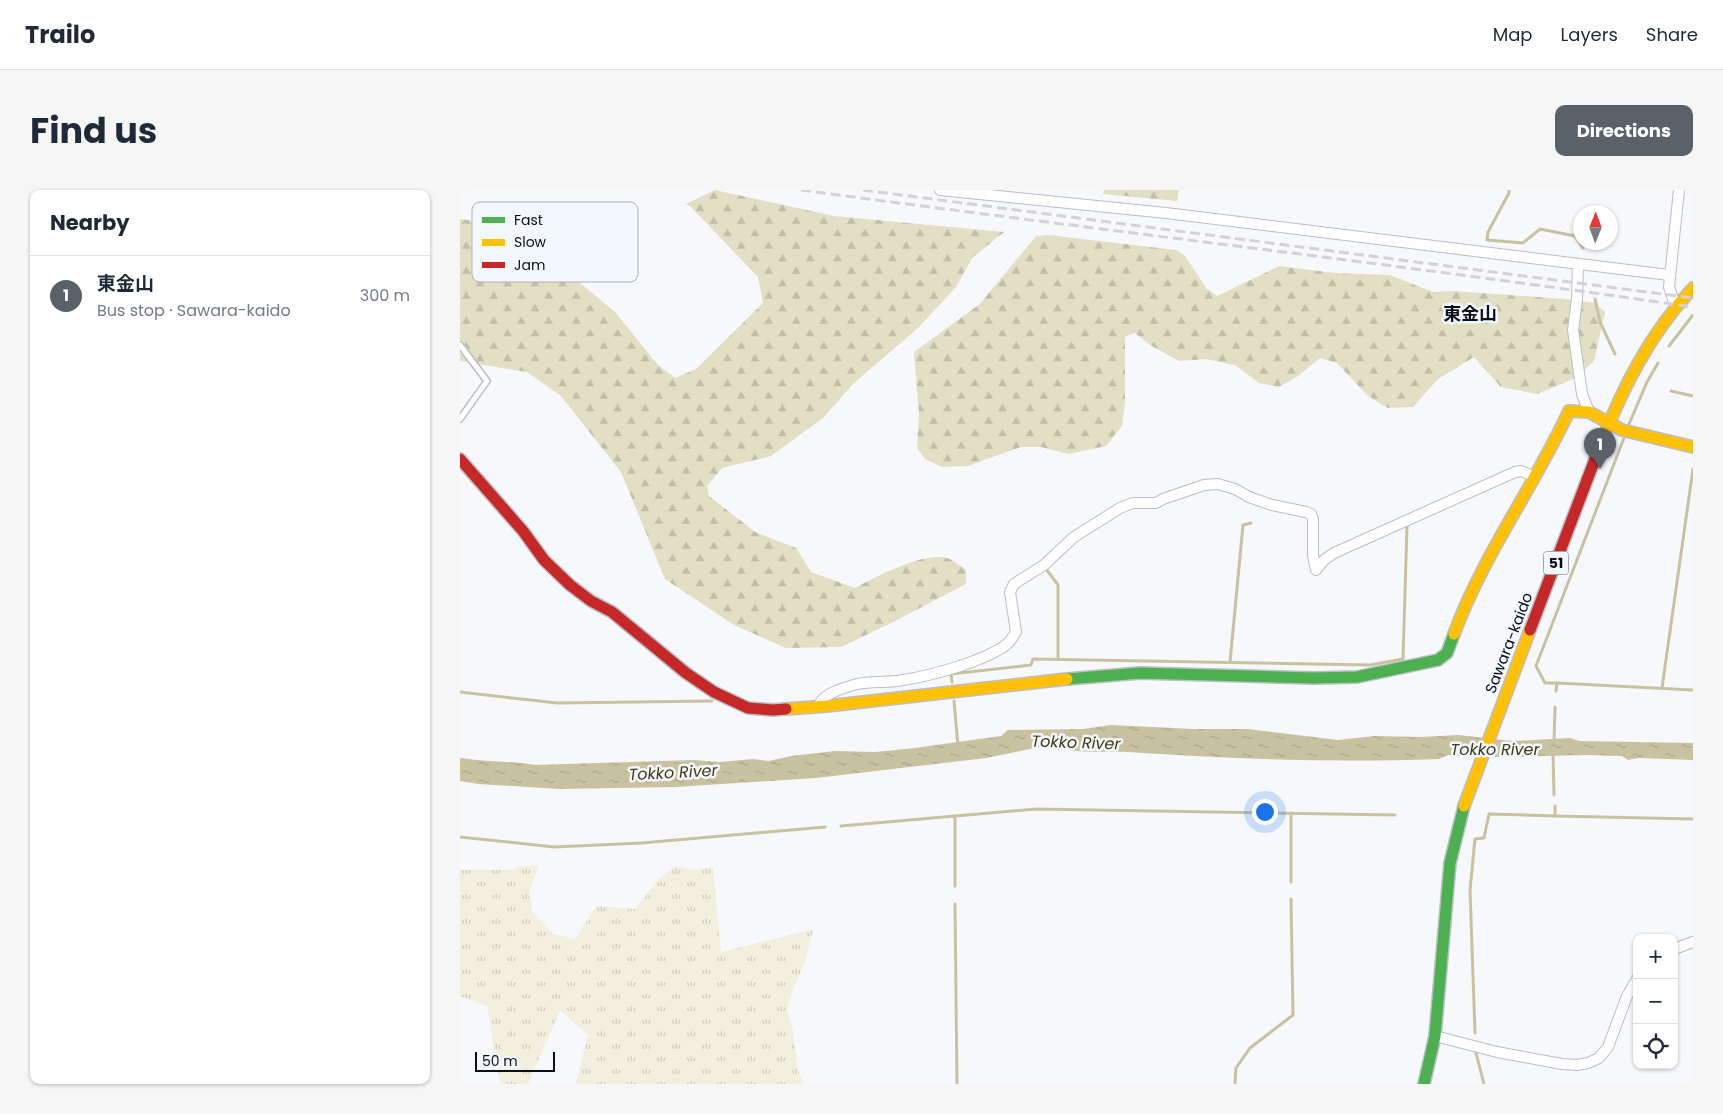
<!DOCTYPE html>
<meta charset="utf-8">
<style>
body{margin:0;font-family:Poppins,"Noto Sans JP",sans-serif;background:#f6f6f7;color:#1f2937}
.controls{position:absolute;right:15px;bottom:15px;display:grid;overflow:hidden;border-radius:10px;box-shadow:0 1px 4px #0004}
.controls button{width:45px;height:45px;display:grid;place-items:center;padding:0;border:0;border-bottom:1px solid #e0e1e3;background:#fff;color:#1f2937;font:25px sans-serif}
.compass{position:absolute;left:1113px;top:15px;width:45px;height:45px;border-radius:50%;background:#fff;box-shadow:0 1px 4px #0004;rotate:1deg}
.scale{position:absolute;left:15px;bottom:12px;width:80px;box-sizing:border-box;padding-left:5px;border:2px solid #070f19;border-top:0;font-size:14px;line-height:18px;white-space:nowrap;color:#070f19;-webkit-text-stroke:4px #f3f8fe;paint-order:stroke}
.you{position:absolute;left:804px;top:621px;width:18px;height:18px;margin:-12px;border:4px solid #fff;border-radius:50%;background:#1a73e8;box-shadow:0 0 0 8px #1a73e833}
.badge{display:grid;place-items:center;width:32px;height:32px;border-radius:50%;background:#5b6168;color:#fff;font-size:16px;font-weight:700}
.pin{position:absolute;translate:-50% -41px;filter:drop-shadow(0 1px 2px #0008)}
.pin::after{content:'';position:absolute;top:26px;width:18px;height:15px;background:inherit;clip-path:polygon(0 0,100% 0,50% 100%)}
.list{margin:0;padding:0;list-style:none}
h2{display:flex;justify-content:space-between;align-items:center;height:65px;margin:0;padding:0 20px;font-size:21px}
h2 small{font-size:16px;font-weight:400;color:#747a83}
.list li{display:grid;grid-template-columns:32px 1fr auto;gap:15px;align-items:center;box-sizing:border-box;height:80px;padding:0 20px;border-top:1px solid #e0e1e3}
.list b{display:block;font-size:19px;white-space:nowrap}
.list p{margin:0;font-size:16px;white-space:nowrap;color:#747a83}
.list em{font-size:16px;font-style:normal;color:#747a83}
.icon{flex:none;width:28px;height:28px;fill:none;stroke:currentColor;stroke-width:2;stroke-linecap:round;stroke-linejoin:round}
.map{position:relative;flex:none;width:1233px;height:894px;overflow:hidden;border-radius:10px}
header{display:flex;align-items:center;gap:30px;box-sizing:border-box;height:70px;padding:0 25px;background:#fff;border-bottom:1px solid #e0e1e3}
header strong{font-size:24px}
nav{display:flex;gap:28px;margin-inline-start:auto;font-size:18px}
.intro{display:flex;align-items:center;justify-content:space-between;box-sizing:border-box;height:120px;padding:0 30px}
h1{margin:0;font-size:35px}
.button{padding:12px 22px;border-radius:10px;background:#5b6168;color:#fff;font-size:18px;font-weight:700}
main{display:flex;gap:30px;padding:0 30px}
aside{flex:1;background:#fff;border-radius:10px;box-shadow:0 1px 4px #0004}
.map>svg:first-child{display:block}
.grass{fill:url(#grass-tufts)}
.forest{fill:url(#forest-firs)}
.water{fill:url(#water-ripples)}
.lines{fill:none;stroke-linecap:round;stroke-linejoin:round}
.stream{stroke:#c8c2a1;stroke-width:3}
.lane-casing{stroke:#babfc6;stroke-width:8}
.street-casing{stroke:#babfc6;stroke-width:12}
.fast-casing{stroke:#babfc6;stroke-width:14}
.slow-casing{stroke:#babfc6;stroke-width:14}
.jam-casing{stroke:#babfc6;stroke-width:14}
.lane{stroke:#fefefe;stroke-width:5}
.street{stroke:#fefefe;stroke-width:10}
.fast{stroke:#4caf50;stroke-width:11}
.slow{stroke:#ffc107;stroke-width:11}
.jam{stroke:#c62828;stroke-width:11}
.rail{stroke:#d3d3d5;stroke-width:3;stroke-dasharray:10 5;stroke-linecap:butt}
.labels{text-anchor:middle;stroke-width:5;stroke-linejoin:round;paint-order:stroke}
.shield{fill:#f3f8fe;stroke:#4e555e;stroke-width:1}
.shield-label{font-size:14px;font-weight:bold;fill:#070f19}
.street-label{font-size:15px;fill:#070f19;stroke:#f3f8fe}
.water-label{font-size:16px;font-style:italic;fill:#413a12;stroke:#f3f8fe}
.quarter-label{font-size:18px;font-weight:bold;fill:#070f19;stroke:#f3f8fe}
.key{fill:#f3f8fe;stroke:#acb2b9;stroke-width:1}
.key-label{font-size:14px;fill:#070f19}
</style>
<header>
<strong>Trailo</strong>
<nav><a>Map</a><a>Layers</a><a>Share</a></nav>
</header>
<div class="intro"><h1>Find us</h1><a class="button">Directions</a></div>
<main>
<aside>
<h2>Nearby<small></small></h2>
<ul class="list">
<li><span class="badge">1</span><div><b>東金山</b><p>Bus stop · Sawara-kaido</p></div><em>300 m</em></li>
</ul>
</aside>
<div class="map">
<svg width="1233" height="894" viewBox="0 0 1233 894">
<defs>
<pattern id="grass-tufts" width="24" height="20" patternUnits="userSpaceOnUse" patternTransform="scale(1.25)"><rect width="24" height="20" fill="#f2efdf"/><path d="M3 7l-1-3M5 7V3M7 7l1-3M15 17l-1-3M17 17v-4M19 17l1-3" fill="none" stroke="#ceccbf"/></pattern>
<pattern id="forest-firs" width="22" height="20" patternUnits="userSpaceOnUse" patternTransform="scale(1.25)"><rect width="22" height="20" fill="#e3dfc5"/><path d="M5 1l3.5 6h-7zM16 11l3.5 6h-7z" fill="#c1bea9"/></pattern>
<pattern id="water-ripples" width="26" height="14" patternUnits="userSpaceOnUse" patternTransform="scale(1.25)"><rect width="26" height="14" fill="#c8c2a1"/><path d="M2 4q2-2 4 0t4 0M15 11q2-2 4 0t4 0" fill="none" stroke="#aaa68a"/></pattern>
</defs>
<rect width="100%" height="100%" fill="#f6f8fb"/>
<polygon class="grass" points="79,675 69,703 72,722 94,744 115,749 136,716 175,719 198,690 215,676 234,680 253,677 261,762 353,739 346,769 332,802 327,819 333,841 338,880 344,894 116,894 128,845 100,821 68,894 40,894 27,816 0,806 0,680 55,680 58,676"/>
<g class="forest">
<path d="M255,0L374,26L544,42L512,68L496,97L458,138L394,193L363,228L311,266L262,278L247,296L249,306L295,342L336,358L351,382L395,398C415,387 468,359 490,369C495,372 501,376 506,380V394L435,431L381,457L326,458L274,435L205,389L161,282L101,206L67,182L0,171V29L32,33L72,53L155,122L198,175L215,188L236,179L303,113L298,87L231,17L226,14Z"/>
<polygon points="644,0 719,0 717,11 643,4"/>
<polygon points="588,45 716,60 724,65 747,99 757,106 819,76 875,83 930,85 973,102 994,101 1105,109 1135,113 1145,122 1134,171 1116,188 1077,204 1041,197 1014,167 978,189 953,217 928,218 908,206 877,173 860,168 838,186 819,197 799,193 775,175 746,169 719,171 690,155 675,143 665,147 665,212 662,236 646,256 609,264 581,257 561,257 508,276 482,277 465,269 457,258 459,224 454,162 520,114 576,46"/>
</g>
<path class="water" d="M651,535L734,539H788L878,550L915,546L961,547L998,545L1052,551L1110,548L1119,551L1233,553V570L1179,568L1168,570L1162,566L1126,565L1043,567L988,565L979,569C876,573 772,569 668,562C645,561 611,564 590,555L526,568L356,588L215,597L99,599L18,594L0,591V568C25,572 51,571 76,575L233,570L260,572L293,569L309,571L331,566L375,561L415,562L455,558L541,546L548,540L623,539Z"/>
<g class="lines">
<g class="stream">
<polyline points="1049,0 1049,3 1028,42 1027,50 1063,53 1080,39 1115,46 1123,58"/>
<polyline points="1135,109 1140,132 1155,164"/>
<polyline points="1209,156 1233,125"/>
<polyline points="1211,201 1233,206"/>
<polyline points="1169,234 1187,192 1198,173"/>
<polyline points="586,379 598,395 598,469"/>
<polyline points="770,472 783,335 791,333"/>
<polyline points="492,492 491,484 571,475 573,469 910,475 943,469 947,336"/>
<polyline points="1097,493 1233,500"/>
<polyline points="1202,498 1233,279"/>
<polyline points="1096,501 1097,493 1085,493 1076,476 1164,248"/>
<polyline points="0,502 97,513 252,511"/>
<polyline points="494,511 498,556"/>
<polyline points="1094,552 1095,517"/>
<polyline points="1093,563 1094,605"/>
<polyline points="495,626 495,696"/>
<polyline points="1095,626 1233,629"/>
<polyline points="381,636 576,619 935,625"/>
<polyline points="0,647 94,657 182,653 365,637"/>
<polyline points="831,692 831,623"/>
<polyline points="495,714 497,894"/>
<polyline points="1015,843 1010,700 1015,649 1024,648 1029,624 1095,626 1095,616"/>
<polyline points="1016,863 1024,894"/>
<polyline points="775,894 776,878 790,858 833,825 831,709"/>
</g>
<g class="lane-casing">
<polyline id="lane" points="0,155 27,191 0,229"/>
</g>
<g class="street-casing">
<g id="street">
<polyline points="480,0 706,23 1209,85"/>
<polyline points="1118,74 1117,109 1113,140 1122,204 1129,222"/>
<polyline points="1215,115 1209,97 1219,0"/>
<path d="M359,516C361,504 386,497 397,494C412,491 428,493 443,490C470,486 526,471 547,454C551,451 553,446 556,442L550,402L554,394L584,375L614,347L660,318L673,313H696L703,309L744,295L758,294L775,299L789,307L812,315L846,322L851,324L853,329V366L856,380L864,370L874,363L1055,282L1061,281L1073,286"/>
<polyline points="1214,759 1233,752"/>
<polyline points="975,846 1037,862 1102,874 1117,875 1128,873 1139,868 1148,857 1167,806 1177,789"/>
</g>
</g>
<g class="fast-casing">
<g id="fast">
<polyline points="607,489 680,483 853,488 897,487 978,470 987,463 994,444"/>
<polyline points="964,894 975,846 990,673 1004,616"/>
</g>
</g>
<g class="slow-casing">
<g id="slow">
<path d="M1140,256C1162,199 1190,143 1233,98"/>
<path d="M994,444C1023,365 1074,297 1109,221L1129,222L1162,240L1233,257"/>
<polyline points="326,519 367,516 607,489"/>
<polyline points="1004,616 1070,440"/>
</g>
</g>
<g class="jam-casing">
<g id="jam">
<polyline points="0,269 63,341 84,370 110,395 131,411 152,422 226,483 254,502 288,518 313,520 326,519"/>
<polyline points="1070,440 1140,256"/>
</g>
</g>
<use href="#lane" class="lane"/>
<use href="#street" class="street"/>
<use href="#fast" class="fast"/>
<use href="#slow" class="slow"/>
<use href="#jam" class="jam"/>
<g class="rail">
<path d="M341,0C638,40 936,74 1233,117"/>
<polyline points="403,0 1233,108"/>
</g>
</g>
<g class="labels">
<rect class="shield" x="1083.5" y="361.5" width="25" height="23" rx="4"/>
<g class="shield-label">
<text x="1096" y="378">51</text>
</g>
<g class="street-label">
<text transform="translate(1049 453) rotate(-69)" y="5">Sawara-kaido</text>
</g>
<g class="water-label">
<text transform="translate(616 552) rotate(2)" y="6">Tokko River</text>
<text x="1035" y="565">Tokko River</text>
<text transform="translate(213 582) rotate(-3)" y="6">Tokko River</text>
</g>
<g class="quarter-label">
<text x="1010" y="130">東金山</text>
</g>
</g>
<rect x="12" y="12" width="166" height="80" rx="8" class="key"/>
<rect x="22" y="27" width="23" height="6" fill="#4caf50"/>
<rect x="22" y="49" width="23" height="7" fill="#ffc107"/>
<rect x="22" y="72" width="23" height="6" fill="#c62828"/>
<g class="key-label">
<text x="54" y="35">Fast</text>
<text x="54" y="57">Slow</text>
<text x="54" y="80">Jam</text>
</g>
</svg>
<div class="controls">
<button>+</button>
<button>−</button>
<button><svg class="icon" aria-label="locate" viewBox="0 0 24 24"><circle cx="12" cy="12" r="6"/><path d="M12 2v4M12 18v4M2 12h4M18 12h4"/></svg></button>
</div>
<svg class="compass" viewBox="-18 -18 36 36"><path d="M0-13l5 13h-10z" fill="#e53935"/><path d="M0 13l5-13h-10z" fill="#747a83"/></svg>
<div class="scale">50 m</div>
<div class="you"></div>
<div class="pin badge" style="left:1140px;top:279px">1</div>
</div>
</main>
